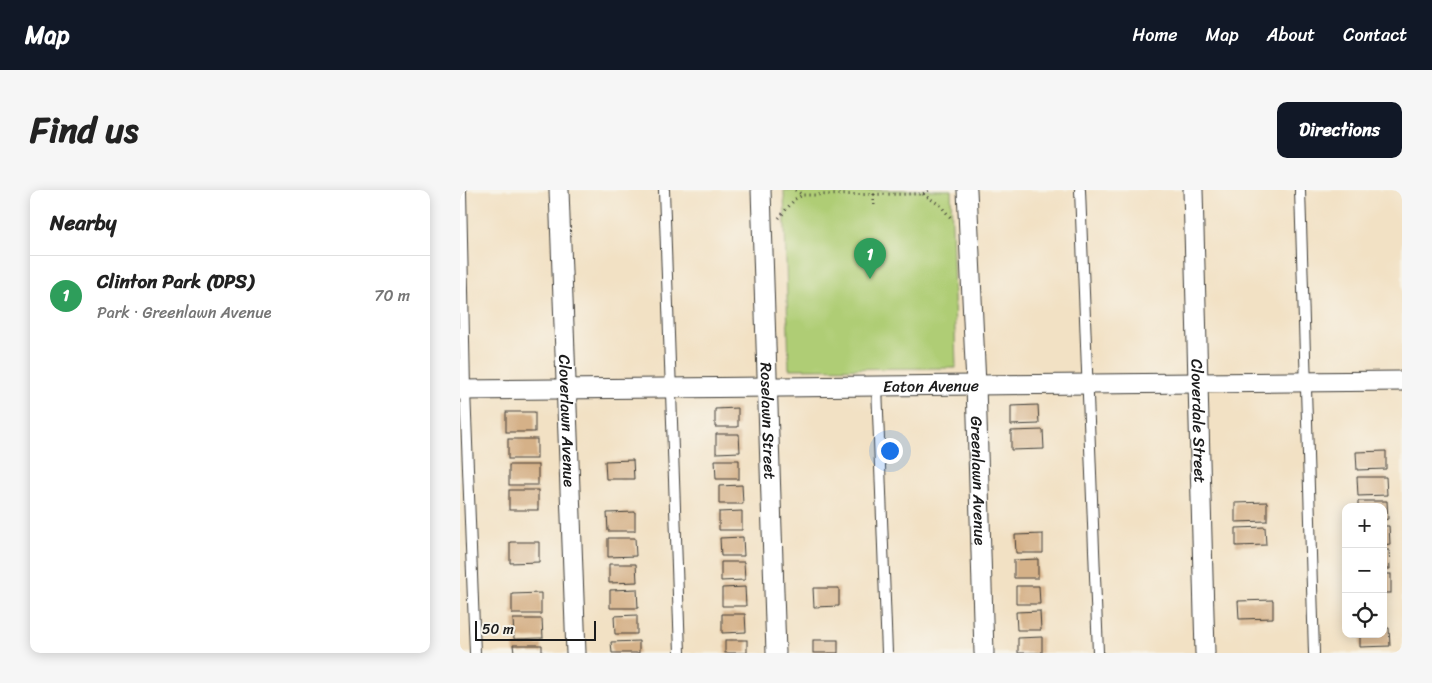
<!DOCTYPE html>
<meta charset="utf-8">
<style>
body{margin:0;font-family:Sriracha,sans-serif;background:#f6f6f6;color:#222}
.controls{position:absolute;right:15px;bottom:15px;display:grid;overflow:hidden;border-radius:10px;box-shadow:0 2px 12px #0003}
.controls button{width:45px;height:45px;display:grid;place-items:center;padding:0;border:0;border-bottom:1px solid #e0e0e0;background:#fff;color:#222;font:25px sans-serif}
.scale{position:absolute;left:15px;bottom:12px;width:121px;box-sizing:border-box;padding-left:5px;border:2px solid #1c1c1c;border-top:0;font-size:14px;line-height:18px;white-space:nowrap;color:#1c1c1c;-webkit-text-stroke:4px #f7f3e8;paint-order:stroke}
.you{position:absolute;left:429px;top:260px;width:18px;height:18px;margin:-12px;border:4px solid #fff;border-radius:50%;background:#1a73e8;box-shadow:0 0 0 8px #1a73e833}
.badge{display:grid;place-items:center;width:32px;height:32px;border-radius:50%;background:#111827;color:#fff;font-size:16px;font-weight:700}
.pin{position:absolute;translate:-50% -41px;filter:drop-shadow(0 1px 2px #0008)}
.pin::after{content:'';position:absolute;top:26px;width:18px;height:15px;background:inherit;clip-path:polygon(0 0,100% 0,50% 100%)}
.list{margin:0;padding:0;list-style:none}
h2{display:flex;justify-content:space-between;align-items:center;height:65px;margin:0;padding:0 20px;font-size:21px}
h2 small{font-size:16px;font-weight:400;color:#767676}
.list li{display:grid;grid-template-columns:32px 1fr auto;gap:15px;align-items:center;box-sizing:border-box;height:80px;padding:0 20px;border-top:1px solid #e0e0e0}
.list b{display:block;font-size:19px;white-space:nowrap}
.list p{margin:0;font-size:16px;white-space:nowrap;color:#767676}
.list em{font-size:16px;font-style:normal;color:#767676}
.icon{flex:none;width:28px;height:28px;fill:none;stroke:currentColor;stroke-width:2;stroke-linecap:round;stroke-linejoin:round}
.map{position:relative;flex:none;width:942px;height:463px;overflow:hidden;border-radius:10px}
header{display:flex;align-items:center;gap:30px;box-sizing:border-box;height:70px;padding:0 25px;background:#111827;color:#fff}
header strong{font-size:24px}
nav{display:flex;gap:28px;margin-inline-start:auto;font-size:18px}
.intro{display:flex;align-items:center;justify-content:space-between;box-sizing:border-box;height:120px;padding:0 30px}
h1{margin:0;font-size:35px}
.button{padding:12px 22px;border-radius:10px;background:#111827;color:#fff;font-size:18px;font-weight:700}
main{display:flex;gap:30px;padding:0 30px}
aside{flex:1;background:#fff;border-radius:10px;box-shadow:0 2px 12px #0003}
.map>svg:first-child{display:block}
.green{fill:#afcd74;stroke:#667448}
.building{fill:#d5b188}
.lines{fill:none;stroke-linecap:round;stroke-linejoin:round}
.lane-casing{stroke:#3c3a35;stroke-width:12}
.street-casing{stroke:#3c3a35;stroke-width:21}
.path{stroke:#3c3a35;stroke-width:3;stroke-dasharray:1 4;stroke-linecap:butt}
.lane{stroke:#fff;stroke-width:10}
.street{stroke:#fff;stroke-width:19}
.labels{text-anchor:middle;stroke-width:4.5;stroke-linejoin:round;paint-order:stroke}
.street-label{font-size:16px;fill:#1c1c1c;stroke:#f7f3e8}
</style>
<header>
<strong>Map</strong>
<nav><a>Home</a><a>Map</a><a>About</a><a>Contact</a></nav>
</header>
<div class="intro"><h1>Find us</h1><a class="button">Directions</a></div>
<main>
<aside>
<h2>Nearby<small></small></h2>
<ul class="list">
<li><span class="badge" style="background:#2e9e5b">1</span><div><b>Clinton Park (DPS)</b><p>Park · Greenlawn Avenue</p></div><em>70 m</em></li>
</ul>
</aside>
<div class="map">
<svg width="942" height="463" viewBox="0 0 942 463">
<rect width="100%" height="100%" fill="#f7f3e8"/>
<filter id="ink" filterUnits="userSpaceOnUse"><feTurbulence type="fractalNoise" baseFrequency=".02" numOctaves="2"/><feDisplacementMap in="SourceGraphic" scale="10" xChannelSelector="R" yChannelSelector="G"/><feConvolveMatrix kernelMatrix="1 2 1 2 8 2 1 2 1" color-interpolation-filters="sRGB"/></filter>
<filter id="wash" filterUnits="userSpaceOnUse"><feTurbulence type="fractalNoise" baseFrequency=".0096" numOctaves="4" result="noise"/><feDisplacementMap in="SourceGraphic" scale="20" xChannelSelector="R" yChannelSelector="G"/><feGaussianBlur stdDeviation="1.12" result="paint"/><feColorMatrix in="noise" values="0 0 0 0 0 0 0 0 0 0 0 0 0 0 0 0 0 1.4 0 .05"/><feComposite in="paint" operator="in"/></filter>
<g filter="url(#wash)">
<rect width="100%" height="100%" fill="#f2e1c4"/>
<polygon class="green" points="324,0 491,0 496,178 329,179"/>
<g id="blocks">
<g class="building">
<polygon points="578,215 579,234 551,235 551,216"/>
<polygon points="278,218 278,237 255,237 255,219"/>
<rect x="46" y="222" width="29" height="20"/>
<polygon points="583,240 584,259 551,260 551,241"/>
<polygon points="256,244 279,244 280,262 256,263"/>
<rect x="48" y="249" width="29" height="20"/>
<polygon points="926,261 926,279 897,280 896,262"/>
<polygon points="173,270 174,289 146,289 145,271"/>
<polygon points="255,270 279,270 279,289 256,289"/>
<rect x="49" y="275" width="29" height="20"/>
<polygon points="897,287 926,287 927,305 898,306"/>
<polygon points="282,295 283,314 259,314 259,296"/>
<rect x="49" y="300" width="29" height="20"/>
<polygon points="898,311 927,311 928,329 923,330 923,317 898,317"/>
<polygon points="807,312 807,331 775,332 775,313"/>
<polygon points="282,321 282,340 259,340 259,322"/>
<polygon points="175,322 175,341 148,341 147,323"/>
<polygon points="923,336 929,336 930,354 923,355"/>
<polygon points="805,337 806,355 776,356 776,338"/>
<polygon points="583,344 583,363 556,363 555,345"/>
<polygon points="283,347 284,366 261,366 260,348"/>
<polygon points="148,348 175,348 176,366 148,367"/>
<polygon points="50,352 79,352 79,372 50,373"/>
<polygon points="923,360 929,360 930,379 923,379"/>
<polygon points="578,369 578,388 554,388 554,370"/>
<polygon points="261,372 284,372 285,390 261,391"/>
<polygon points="149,374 176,374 177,392 149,393"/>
<rect x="923" y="384" width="8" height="19"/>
<polygon points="556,396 579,396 580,414 556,414"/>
<polygon points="285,397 286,416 262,416 262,398"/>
<polygon points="353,398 379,398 379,416 354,417"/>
<polygon points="177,399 178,418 150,418 150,400"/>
<polygon points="81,403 81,424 52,424 52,404"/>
<polygon points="813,410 813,428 779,429 778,411"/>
<polygon points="580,421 581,440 557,440 556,422"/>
<polygon points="262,424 285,424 286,442 262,443"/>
<polygon points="177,425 177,444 155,444 154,426"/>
<polygon points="53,429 82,429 83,448 54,449"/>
<polygon points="923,438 929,438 930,456 900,457 900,444 923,444"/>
<polygon points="582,447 582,463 558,463 558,448"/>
<rect x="265" y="450" width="22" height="13"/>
<rect x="353" y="450" width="25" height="13"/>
<polygon points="179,451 179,463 152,463 151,452"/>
<polygon points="53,455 82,455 82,463 54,463"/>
</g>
</g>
</g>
<g filter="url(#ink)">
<use href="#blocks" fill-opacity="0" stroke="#3c3a35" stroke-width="1"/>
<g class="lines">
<g class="lane-casing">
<g id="lane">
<polyline points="1,0 5,200 15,463"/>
<polyline points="204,0 220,463"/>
<polyline points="620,0 638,463"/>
<polyline points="840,0 854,463"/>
<polyline points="417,196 427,463"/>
</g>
</g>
<g class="street-casing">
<g id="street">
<path id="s1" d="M99,0L116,463"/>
<path id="s2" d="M301,0L316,463"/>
<path id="s3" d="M507,0L516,195L524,463"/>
<path id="s4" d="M733,0L745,463"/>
<path id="s5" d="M0,200L942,191"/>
</g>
</g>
<g class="path">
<polyline points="335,0 343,5 463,4 469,0"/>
<polyline points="414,4 414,15"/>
<polyline points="463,4 480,15 491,28"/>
<polyline points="319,28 335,9 343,5"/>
</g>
<use href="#lane" class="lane"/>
<use href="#street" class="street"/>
</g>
</g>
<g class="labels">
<g class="street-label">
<text dy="6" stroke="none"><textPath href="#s5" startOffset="471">Eaton Avenue</textPath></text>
<text dy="6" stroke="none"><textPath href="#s1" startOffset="231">Cloverlawn Avenue</textPath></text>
<text dy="6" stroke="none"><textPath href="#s2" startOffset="231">Roselawn Street</textPath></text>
<text dy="6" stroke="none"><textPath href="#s4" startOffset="231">Cloverdale Street</textPath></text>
<text dy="6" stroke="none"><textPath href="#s3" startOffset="291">Greenlawn Avenue</textPath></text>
</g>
</g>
</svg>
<div class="controls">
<button>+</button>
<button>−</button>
<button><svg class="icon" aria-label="locate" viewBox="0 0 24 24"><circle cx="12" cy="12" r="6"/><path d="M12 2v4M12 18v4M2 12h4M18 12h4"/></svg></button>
</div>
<div class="scale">50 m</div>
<div class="you"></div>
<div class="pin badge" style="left:410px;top:89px;background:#2e9e5b">1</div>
</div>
</main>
